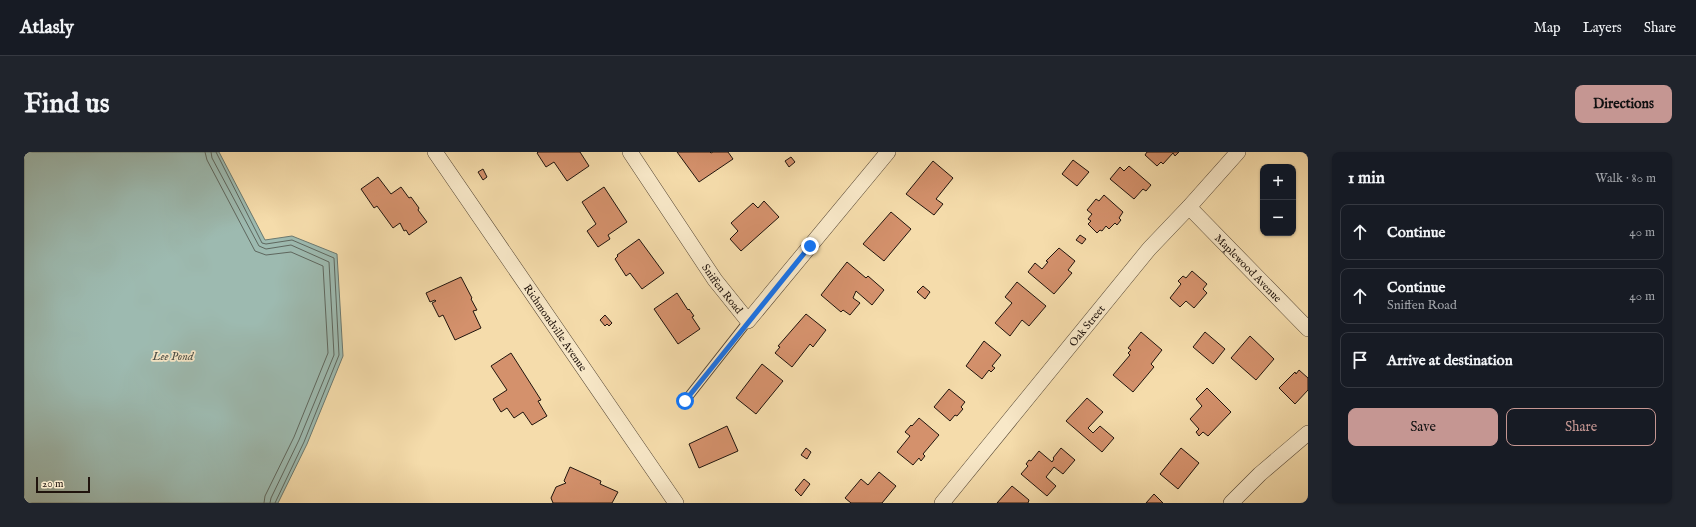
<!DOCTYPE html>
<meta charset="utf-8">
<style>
body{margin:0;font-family:"IM FELL English",serif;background:#20242c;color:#f1f3f6}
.controls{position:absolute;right:12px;top:12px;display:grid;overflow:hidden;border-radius:8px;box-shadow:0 1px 3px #0004}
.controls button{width:36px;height:36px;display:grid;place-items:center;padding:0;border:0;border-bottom:1px solid #363941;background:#171b24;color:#f1f3f6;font:20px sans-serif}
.scale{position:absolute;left:12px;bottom:10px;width:54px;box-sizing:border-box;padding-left:4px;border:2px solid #20140d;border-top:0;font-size:11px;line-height:14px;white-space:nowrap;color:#20140d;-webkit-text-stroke:3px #f8e8c8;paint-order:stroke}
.stop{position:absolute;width:12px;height:12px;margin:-9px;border:3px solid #1a73e8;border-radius:50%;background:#fff}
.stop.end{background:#1a73e8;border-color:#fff;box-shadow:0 1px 4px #0008}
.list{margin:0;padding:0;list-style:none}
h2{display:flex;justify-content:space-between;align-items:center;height:52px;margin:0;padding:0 16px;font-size:17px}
h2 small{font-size:13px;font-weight:400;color:#9ea1a6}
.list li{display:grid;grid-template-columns:26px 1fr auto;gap:12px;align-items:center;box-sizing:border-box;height:56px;margin:0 8px 8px;padding:0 8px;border:1px solid #363941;border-radius:8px}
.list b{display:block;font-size:15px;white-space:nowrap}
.list p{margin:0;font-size:13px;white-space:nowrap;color:#9ea1a6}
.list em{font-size:13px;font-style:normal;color:#9ea1a6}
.actions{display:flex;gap:8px;padding:12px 16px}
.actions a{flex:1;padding:9px 0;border:1px solid #c59692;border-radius:8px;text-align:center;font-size:14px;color:#c59692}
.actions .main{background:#c59692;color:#111}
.icon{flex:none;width:22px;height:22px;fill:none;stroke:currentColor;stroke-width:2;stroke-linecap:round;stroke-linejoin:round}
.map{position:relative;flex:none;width:1284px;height:351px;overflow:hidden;border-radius:8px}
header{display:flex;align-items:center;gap:24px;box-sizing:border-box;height:56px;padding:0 20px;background:#171b24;border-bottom:1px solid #363941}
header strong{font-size:19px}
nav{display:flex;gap:22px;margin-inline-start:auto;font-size:14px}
.intro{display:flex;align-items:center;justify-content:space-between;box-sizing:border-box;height:96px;padding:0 24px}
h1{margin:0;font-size:28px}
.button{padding:10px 18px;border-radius:8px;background:#c59692;color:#111;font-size:14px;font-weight:700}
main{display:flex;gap:24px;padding:0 24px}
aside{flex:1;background:#171b24;border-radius:8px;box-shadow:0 1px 3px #0004}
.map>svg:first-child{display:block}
.water{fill:#9dbab0;stroke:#6b786f}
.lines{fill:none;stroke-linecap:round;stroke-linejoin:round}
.shore{stroke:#5e675e;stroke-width:1}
.building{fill:#d4916c;stroke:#20140d}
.service-casing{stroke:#554634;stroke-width:10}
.minor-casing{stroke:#554634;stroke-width:16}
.service{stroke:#f8e8c8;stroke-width:8}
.minor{stroke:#f8e8c8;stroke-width:15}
.route{stroke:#1a73e8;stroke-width:5}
.labels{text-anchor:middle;stroke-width:3.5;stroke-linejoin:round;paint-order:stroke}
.street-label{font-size:11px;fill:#20140d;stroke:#f8e8c8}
.water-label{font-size:12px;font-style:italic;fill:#4c4e46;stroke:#f8e8c8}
</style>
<header>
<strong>Atlasly</strong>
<nav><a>Map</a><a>Layers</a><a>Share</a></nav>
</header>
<div class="intro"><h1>Find us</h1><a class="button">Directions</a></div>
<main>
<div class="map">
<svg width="1284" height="351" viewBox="0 0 1284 351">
<rect width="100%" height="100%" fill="#f5dcab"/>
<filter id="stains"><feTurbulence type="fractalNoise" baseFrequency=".005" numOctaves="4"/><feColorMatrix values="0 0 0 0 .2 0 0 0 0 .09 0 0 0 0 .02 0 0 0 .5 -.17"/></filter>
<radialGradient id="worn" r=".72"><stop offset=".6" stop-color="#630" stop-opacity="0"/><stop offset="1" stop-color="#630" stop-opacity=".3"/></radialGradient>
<polygon class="water" points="0,0 195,0 241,88 268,84 313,102 319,204 283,292 254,351 0,351"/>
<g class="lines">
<g class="shore">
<polyline points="181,0 183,8 231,99 242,103 267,100 299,114 304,201 270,285 241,344 240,351"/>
<polyline points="187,0 188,6 235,94 242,97 267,93 305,110 310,203 275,288 247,346 246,351"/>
<polyline points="192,0 238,91 242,92 268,88 310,106 315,203 280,290 251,351"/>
</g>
</g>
<g class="building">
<polygon points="514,0 556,0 565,14 543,29 530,10 522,15 513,1"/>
<polygon points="653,0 686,0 687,1 689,0 704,0 709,7 675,30"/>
<polygon points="1123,0 1155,0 1151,4 1149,1 1139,12 1137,10 1133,14 1121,3"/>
<polygon points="767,5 771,10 765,15 761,9"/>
<polygon points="1049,8 1065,20 1053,34 1038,22"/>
<polygon points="909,9 929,26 912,47 919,52 910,63 882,42"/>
<polygon points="1105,14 1127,33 1122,39 1119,37 1110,47 1086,27 1096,15 1100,19"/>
<polygon points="459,17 463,25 459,28 454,20"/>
<polygon points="354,25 367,42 377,35 385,46 387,45 395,56 394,58 403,70 385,83 382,78 380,79 376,71 369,76 353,54 350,56 337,37"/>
<polygon points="580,35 603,70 584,83 586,87 574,95 563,79 572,72 558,50"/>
<polygon points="1080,43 1099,60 1095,66 1097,68 1093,73 1091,71 1085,77 1082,74 1078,79 1076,78 1073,81 1064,72 1067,69 1064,67 1068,62 1063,58 1072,47 1075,49"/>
<polygon points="740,49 755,65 717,99 706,87 714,79 707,71 729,51 734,56"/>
<polygon points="867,60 887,77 860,109 839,92"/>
<polygon points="1056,83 1062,87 1058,92 1052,88"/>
<polygon points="615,87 640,121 618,137 606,121 602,124 591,107 594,104 593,103"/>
<polygon points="1035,96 1051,109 1044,118 1048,121 1030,142 1004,120 1011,111 1018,117 1024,110 1022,109"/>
<polygon points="823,110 842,126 844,124 860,138 848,153 832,139 829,146 836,151 826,163 819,158 817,160 797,143"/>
<polygon points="1168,119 1183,132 1179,137 1183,141 1170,156 1162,149 1156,155 1146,146 1157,132 1154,129 1159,124 1162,126"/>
<polygon points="437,125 448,146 447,147 453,158 449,159 457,176 431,188 419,163 415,165 408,151 412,149 411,148 406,150 402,141"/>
<polygon points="993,130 1022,154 1005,174 998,168 986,184 971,171 988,151 981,145"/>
<polygon points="899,134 906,140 901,147 893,140"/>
<polygon points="653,141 664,158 665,157 670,164 668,165 676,177 654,192 630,157"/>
<polygon points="782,162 802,178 789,195 786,192 768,215 751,201 756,195 754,194"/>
<polygon points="581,163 588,171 585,174 583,172 581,174 576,168"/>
<polygon points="1117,180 1138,198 1127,212 1130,215 1109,240 1089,223 1106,203 1104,201 1107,198 1104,196"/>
<polygon points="1181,180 1201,197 1189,212 1169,195"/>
<polygon points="1226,184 1250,207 1232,228 1207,206"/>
<polygon points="960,189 977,203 968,214 971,216 967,220 965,218 958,227 942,214"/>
<polygon points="487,201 517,248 514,249 523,264 508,273 499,260 490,266 483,256 477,260 469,247 483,238 467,214"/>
<polygon points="738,212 759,229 732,262 712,246"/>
<polygon points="1275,218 1284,226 1284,238 1271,252 1255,236 1271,220 1272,222"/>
<polygon points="1183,236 1207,260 1184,284 1179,280 1175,284 1172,280 1175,277 1166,267 1178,254 1172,247"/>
<polygon points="925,237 941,250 937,255 939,257 933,264 931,263 926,269 910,255"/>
<polygon points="1063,246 1079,260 1064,276 1069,281 1076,274 1090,286 1078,300 1042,269"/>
<polygon points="895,266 915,283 899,302 901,304 897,309 895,306 889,313 873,300 886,284 881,280 887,273 888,274"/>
<polygon points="703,274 714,299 675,316 665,292"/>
<polygon points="782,296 787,300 783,307 777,303"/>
<polygon points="1037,296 1051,308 1039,322 1030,315 1022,325 1032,334 1023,344 997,322 1004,314 1002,312 1005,308 1007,309 1015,299 1028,310 1030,307 1029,306"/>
<polygon points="1157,296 1175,311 1154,337 1136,322"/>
<polygon points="546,315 577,329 576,332 594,340 588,351 529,351 527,346 532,335 542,331 540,329"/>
<polygon points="855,320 872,334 858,351 827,351 821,346 837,327 844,333"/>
<polygon points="780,327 786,332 777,344 771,338"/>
<polygon points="988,334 1005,348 1004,351 973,351"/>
<polygon points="1130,342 1139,351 1122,351"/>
</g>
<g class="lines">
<g class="service-casing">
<polyline id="service" points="661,249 724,169"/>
</g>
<g class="minor-casing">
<g id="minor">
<path id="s1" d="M411,0L652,351"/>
<path id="s2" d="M606,0L691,128L724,169L864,0"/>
<path id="s3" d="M1165,55L1284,177"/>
<path id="s4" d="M918,351L1125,97L1165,55L1214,0"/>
<polyline points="1207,351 1236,322 1284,281"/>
</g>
</g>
<use href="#service" class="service"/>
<use href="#minor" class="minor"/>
</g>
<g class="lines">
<polyline class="route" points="661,249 786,94"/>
</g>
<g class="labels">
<g class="street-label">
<text dy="4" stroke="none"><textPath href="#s3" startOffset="85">Maplewood Avenue</textPath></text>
<text dy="4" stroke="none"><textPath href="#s2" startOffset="165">Sniffen Road</textPath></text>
<text dy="4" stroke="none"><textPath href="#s4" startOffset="229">Oak Street</textPath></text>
<text dy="4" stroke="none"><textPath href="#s1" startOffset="213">Richmondville Avenue</textPath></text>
</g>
<g class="water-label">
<text x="149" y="208">Lee Pond</text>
</g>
</g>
<rect width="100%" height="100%" filter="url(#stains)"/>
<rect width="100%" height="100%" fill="url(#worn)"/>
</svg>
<div class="controls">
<button>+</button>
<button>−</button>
</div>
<div class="scale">20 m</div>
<div class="stop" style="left:661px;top:249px"></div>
<div class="stop end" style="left:786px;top:94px"></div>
</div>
<aside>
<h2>1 min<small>Walk · 80 m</small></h2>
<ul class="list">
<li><svg class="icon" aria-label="ahead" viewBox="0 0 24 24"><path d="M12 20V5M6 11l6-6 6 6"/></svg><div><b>Continue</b></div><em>40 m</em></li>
<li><svg class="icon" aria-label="ahead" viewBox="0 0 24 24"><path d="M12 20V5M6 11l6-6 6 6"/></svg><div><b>Continue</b><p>Sniffen Road</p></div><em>40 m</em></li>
<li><svg class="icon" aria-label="arrive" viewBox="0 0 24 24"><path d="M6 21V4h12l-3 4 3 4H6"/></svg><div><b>Arrive at destination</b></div></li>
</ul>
<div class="actions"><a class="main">Save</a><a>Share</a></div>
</aside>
</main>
